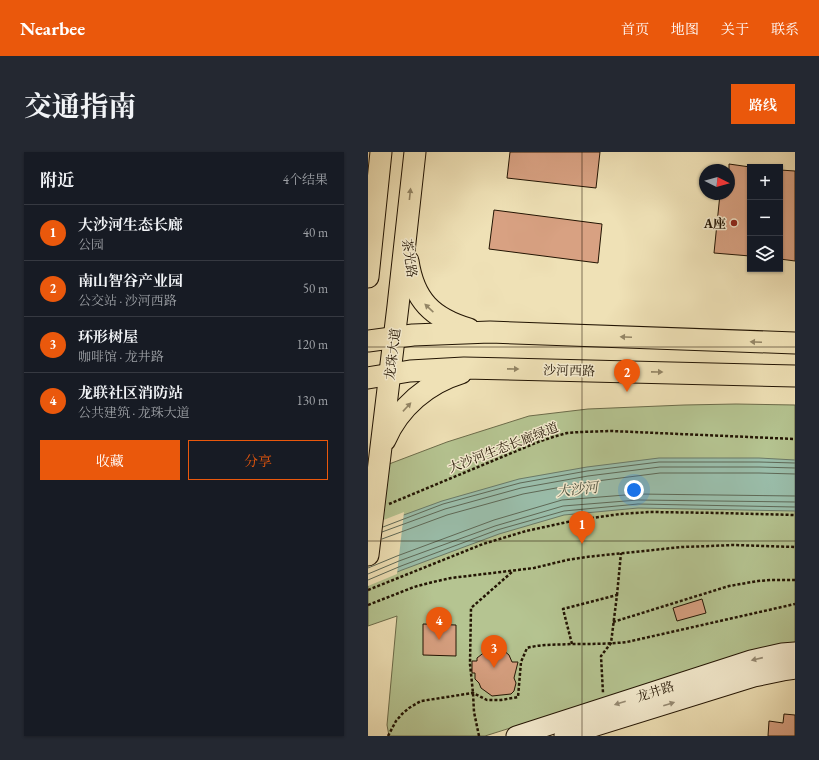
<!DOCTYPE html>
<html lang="zh">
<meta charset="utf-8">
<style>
body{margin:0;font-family:"EB Garamond","Noto Serif SC",serif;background:#242831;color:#f1f3f6}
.controls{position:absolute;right:12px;top:12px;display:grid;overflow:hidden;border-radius:0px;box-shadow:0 1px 3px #0004}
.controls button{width:36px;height:36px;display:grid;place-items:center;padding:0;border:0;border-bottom:1px solid #363941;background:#171b24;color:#f1f3f6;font:20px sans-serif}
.compass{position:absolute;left:331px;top:12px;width:36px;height:36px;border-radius:50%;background:#171b24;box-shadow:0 1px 3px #0004;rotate:96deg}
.you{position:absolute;left:266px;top:338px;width:14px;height:14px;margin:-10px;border:3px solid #fff;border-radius:50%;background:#1a73e8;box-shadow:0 0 0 6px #1a73e833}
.badge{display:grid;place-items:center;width:26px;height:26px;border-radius:50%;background:#ea580c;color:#fff;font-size:13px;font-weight:700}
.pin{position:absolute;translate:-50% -33px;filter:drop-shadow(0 1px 2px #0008)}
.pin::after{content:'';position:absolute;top:21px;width:14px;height:12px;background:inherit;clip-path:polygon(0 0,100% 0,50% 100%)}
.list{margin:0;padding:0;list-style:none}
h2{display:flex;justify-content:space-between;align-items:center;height:52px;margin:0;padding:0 16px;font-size:17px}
h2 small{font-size:13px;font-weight:400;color:#9ea1a6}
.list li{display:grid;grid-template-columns:26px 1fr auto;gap:12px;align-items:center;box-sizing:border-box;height:56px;padding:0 16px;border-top:1px solid #363941}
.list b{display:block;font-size:15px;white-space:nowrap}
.list p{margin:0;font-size:13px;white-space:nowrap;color:#9ea1a6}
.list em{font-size:13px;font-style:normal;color:#9ea1a6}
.actions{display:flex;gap:8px;padding:12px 16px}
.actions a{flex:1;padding:9px 0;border:1px solid #ea580c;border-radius:0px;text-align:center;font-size:14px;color:#ea580c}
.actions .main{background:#ea580c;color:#fff}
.icon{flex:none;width:22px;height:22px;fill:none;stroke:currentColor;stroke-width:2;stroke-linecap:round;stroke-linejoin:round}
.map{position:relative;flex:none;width:427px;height:584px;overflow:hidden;border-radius:0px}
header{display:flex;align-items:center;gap:24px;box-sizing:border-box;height:56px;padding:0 20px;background:#ea580c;color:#fff}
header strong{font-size:19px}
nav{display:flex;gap:22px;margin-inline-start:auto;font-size:14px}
.intro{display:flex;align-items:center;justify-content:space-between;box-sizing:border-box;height:96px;padding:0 24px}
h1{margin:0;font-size:28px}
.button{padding:10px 18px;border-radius:0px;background:#ea580c;color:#fff;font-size:14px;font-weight:700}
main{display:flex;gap:24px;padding:0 24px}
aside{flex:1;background:#171b24;border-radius:0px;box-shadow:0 1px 3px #0004}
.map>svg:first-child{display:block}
.green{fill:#b5c491;stroke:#6c6c4a}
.water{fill:#9abeab;stroke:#6a7a68}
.pier{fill:#efe1b6}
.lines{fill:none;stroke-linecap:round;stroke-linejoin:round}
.shore{stroke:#5e6957;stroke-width:1}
.building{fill:#d8a182;stroke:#221403}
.secondary-casing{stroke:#221403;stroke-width:21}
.primary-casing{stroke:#221403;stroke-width:23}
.path{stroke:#221403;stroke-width:2.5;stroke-dasharray:3 2;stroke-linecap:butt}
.secondary{stroke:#f5ecd0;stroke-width:19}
.primary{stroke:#efe1b6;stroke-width:21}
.oneway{fill:#938565}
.oneway2{fill:#968b74}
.grid{fill:none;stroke:#221403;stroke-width:1;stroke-opacity:0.55}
.poi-dot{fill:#8f2418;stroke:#f5ecd0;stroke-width:1.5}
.labels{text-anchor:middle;stroke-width:3;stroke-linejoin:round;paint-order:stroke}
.poi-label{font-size:13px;font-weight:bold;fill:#221403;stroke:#f5ecd0;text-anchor:end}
.street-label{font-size:13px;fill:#221403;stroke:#f5ecd0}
.water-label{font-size:14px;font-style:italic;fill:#4c503e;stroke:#f5ecd0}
</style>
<header>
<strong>Nearbee</strong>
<nav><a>首页</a><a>地图</a><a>关于</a><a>联系</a></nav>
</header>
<div class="intro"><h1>交通指南</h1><a class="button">路线</a></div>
<main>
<aside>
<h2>附近<small>4个结果</small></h2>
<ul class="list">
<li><span class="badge">1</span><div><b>大沙河生态长廊</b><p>公园</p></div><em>40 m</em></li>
<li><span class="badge">2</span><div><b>南山智谷产业园</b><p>公交站 · 沙河西路</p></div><em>50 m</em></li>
<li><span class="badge">3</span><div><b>环形树屋</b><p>咖啡馆 · 龙井路</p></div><em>120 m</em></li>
<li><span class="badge">4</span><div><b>龙联社区消防站</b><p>公共建筑 · 龙珠大道</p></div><em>130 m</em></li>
</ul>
<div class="actions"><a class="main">收藏</a><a>分享</a></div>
</aside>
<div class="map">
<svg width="427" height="584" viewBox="0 0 427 584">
<rect width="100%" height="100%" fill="#efe1b6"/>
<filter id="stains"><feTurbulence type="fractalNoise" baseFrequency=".005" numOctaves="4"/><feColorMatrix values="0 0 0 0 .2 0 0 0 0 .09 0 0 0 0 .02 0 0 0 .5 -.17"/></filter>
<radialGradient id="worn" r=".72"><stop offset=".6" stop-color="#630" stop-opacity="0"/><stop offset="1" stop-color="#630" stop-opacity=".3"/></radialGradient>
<polygon class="green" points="368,252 427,253 427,492 377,502 117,584 21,584 19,573 29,464 0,474 0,320 79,290 161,264 220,257 316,253"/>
<polygon class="water" points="291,306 391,306 427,308 427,359 270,356 196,363 131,382 34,418 0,432 0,376 74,349 151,327 219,315"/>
<polygon class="pier" points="36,360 29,422 0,434 0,374"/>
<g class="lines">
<g class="shore">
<polyline points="15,375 75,352 152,331 219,319 291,310 391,310 427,311"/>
<polyline points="14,380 77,357 153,336 220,324 292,315 391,315 427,316"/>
<polyline points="14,387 79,363 155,342 221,330 292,321 391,321 427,322"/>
<polyline points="0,416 29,404 126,368 194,348 270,342 427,344"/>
<polyline points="0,422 31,409 127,374 195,354 270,348 427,350"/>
<polyline points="0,428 33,414 129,378 196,359 270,352 427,355"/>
</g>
</g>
<g class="building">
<polygon points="142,0 232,0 228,36 139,26"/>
<polygon points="361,12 382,15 382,104 346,101 352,42 361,42"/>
<polygon points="412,18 427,19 427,109 412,107"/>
<polygon points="126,58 234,72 230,111 121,97"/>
<polygon points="334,447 338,461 309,469 305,456"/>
<polygon points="55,472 88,473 88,504 55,503"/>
<polygon points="122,497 132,497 135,498 141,503 144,510 150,510 146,526 148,531 146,539 143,542 124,544 113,536 111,531 107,527 107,521 104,521 104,509 109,509 109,506 118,499"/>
<polygon points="416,562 427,563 427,584 400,584 401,569 415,571"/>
</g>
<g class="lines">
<g class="secondary-casing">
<g id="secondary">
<polyline points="148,584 383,508 414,501 427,500"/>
<polyline points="196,584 386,525 415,519 427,517"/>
</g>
</g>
<g class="primary-casing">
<g id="primary">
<path d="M40,109C46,148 64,166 101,177"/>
<polyline points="0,125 13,0"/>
<polyline points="0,189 45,183 122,180 427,191"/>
<polyline points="0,226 42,219 96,216 427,224"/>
<path d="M17,288C31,255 60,231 93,221"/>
<polyline points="0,403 30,154 47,0"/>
</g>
</g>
<g class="path">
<polyline points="21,352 170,290 185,285 199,281 212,280 243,279 427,287"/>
<polyline points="0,438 115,392 158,379 204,369 252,362 282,360 352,361 427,363"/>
<polyline points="249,443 253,401"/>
<polyline points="0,453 46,435 65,430 83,426 166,416 199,408 218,405 314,395 342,394 366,393 427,395"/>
<polyline points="245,470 361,434 390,429 403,428 427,428"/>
<polyline points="204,492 195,457 249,443 243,491 233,504 235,541"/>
<path d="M20,584L28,569L34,562L41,556L53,549L105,541L119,548H133L150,545L153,510L159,496C173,492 188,493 203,492C222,492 241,492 259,490L427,452"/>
<polyline points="111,584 106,560 105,541 102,512 103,456 144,420"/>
</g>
<use href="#secondary" class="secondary"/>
<use href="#primary" class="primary"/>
</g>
<defs><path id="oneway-solid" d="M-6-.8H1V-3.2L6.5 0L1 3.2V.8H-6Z"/></defs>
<g class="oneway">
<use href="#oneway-solid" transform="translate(42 42) rotate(-84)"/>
<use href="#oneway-solid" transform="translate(61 156) rotate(-137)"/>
<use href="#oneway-solid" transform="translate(258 185) rotate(-178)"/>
<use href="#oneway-solid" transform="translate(388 190) rotate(-178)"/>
<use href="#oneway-solid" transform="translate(145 217) rotate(1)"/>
<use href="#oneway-solid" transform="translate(289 220) rotate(1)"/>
<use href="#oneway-solid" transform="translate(39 255) rotate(-47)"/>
</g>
<g class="oneway2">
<use href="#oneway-solid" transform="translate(389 507) rotate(167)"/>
<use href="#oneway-solid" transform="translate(252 551) rotate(162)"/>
<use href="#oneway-solid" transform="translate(301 552) rotate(-17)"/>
</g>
<path class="grid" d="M214,0V584M0,195H427M0,389H427"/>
<circle class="poi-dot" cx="366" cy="71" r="4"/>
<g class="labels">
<g class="poi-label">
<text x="358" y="76">A座</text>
</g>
<g class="street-label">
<text transform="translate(42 106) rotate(82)" y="5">茶光路</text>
<text transform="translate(24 202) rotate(-83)" y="5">龙珠大道</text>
<text transform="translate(201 218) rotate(1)" y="5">沙河西路</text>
<text transform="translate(135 295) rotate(-21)" y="5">大沙河生态长廊绿道</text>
<text transform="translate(287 539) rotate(-18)" y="5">龙井路</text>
</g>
<g class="water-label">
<text transform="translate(209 337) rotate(-6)" y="5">大沙河</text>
</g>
</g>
<rect width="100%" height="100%" filter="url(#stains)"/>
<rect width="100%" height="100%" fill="url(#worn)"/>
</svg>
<div class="controls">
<button>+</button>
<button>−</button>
<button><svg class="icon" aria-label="layers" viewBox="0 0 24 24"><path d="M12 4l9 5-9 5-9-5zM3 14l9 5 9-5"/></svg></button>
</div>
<svg class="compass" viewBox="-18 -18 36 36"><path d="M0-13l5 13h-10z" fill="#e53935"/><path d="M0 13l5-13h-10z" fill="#9ea1a6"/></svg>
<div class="you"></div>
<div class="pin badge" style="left:214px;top:392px">1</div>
<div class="pin badge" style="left:259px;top:240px">2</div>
<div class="pin badge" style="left:126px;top:516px">3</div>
<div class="pin badge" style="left:71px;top:488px">4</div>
</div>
</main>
